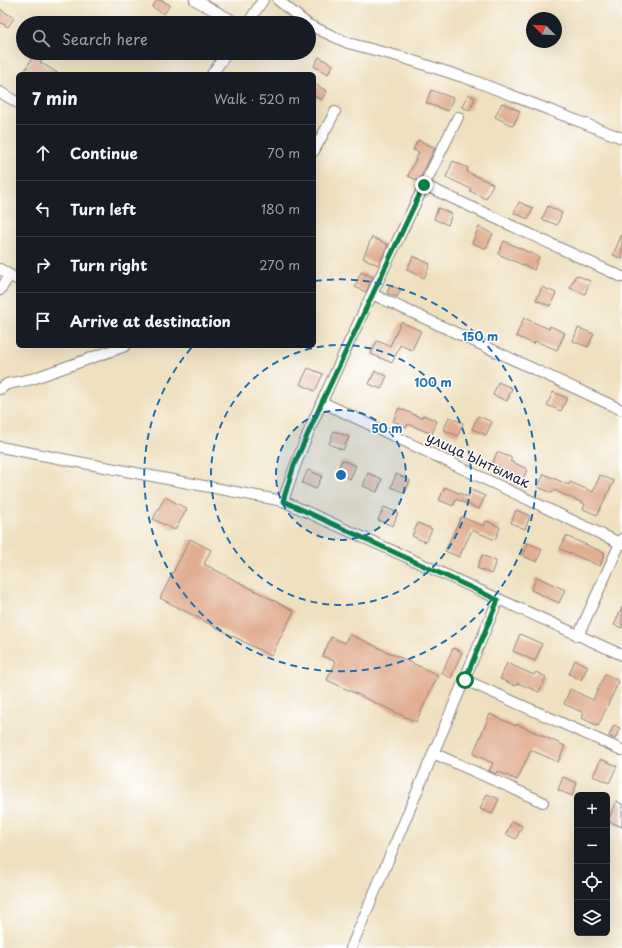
<!DOCTYPE html>
<meta charset="utf-8">
<style>
body{margin:0;font-family:"Playpen Sans",sans-serif;background:#242831;color:#f1f3f6}
.controls{position:absolute;right:12px;bottom:12px;display:grid;overflow:hidden;border-radius:6px;box-shadow:0 4px 16px #0002}
.controls button{width:36px;height:36px;display:grid;place-items:center;padding:0;border:0;border-bottom:1px solid #363941;background:#171b24;color:#f1f3f6;font:20px sans-serif}
.compass{position:absolute;left:526px;top:12px;width:36px;height:36px;border-radius:50%;background:#171b24;box-shadow:0 4px 16px #0002;rotate:294deg}
.stop{position:absolute;width:12px;height:12px;margin:-9px;border:3px solid #0b8043;border-radius:50%;background:#fff}
.stop.end{background:#0b8043;border-color:#fff;box-shadow:0 1px 4px #0008}
.list{margin:0;padding:0;list-style:none}
h2{display:flex;justify-content:space-between;align-items:center;height:52px;margin:0;padding:0 16px;font-size:17px}
h2 small{font-size:13px;font-weight:400;color:#9ea1a6}
.list li{display:grid;grid-template-columns:26px 1fr auto;gap:12px;align-items:center;box-sizing:border-box;height:56px;padding:0 16px;border-top:1px solid #363941}
.list b{display:block;font-size:15px;white-space:nowrap}
.list em{font-size:13px;font-style:normal;color:#9ea1a6}
.icon{flex:none;width:22px;height:22px;fill:none;stroke:currentColor;stroke-width:2;stroke-linecap:round;stroke-linejoin:round}
.map{position:relative;flex:none;width:622px;height:948px;overflow:hidden}
.search{position:absolute;background:#171b24;box-shadow:0 4px 16px #0002;left:16px;top:16px;width:300px;height:44px;display:flex;align-items:center;gap:10px;box-sizing:border-box;padding:0 14px;border-radius:22px;color:#9ea1a6;font-size:15px}
.panel{position:absolute;background:#171b24;box-shadow:0 4px 16px #0002;left:16px;top:72px;width:300px;height:276px;border-radius:6px}
.map>svg:first-child{display:block}
.building{fill:#e1ae92}
.lines{fill:none;stroke-linecap:round;stroke-linejoin:round}
.minor-casing{stroke:#88817e;stroke-width:12}
.minor{stroke:#fff;stroke-width:10}
.route{stroke:#0b8043;stroke-width:5}
.ring{fill:none;stroke:#1f6fb2;stroke-width:2;stroke-dasharray:7 5}
.labels{text-anchor:middle;stroke-width:3;stroke-linejoin:round;paint-order:stroke}
.street-label{font-size:14px;fill:#22223b;stroke:#fff}
.centre{fill:#1f6fb2;stroke:#fff;stroke-width:2}
.ring-label{font-size:12px;text-anchor:middle;font-weight:bold;fill:#1f6fb2;stroke:#fff;stroke-width:3;stroke-linejoin:round;paint-order:stroke}
</style>
<div class="map">
<svg width="622" height="948" viewBox="0 0 622 948">
<rect width="100%" height="100%" fill="#fff"/>
<filter id="ink" filterUnits="userSpaceOnUse"><feTurbulence type="fractalNoise" baseFrequency=".025" numOctaves="2"/><feDisplacementMap in="SourceGraphic" scale="8" xChannelSelector="R" yChannelSelector="G"/><feConvolveMatrix kernelMatrix="1 2 1 2 8 2 1 2 1" color-interpolation-filters="sRGB"/></filter>
<filter id="wash" filterUnits="userSpaceOnUse"><feTurbulence type="fractalNoise" baseFrequency=".012" numOctaves="4" result="noise"/><feDisplacementMap in="SourceGraphic" scale="16" xChannelSelector="R" yChannelSelector="G"/><feGaussianBlur stdDeviation="0.9" result="paint"/><feColorMatrix in="noise" values="0 0 0 0 0 0 0 0 0 0 0 0 0 0 0 0 0 1.4 0 .05"/><feComposite in="paint" operator="in"/></filter>
<g filter="url(#wash)">
<rect width="100%" height="100%" fill="#efe0c0"/>
<g id="blocks">
<g class="building">
<polygon points="157,0 161,0 170,5 164,14 152,7"/>
<polygon points="0,9 14,18 8,27 0,22"/>
<polygon points="24,53 46,53 40,62 59,74 23,74 32,58"/>
<polygon points="319,57 333,65 328,74 314,66"/>
<polygon points="314,84 327,91 321,100 314,96"/>
<polygon points="431,90 453,98 448,111 426,103"/>
<polygon points="468,94 475,98 470,110 462,107"/>
<polygon points="502,103 520,111 513,126 495,117"/>
<polygon points="418,140 435,148 419,181 408,176 419,152 413,150"/>
<polygon points="453,161 468,168 467,172 493,184 486,199 470,191 471,189 446,177"/>
<polygon points="519,202 533,208 528,219 514,213"/>
<polygon points="548,206 562,213 557,225 542,219"/>
<polygon points="438,208 452,214 448,225 434,219"/>
<polygon points="479,227 493,234 486,249 472,243"/>
<polygon points="622,234 622,259 613,255"/>
<polygon points="372,237 388,245 378,265 363,258"/>
<polygon points="504,241 539,257 534,270 498,254"/>
<polygon points="413,256 430,264 424,278 407,270"/>
<polygon points="361,272 373,277 366,292 355,287"/>
<polygon points="576,275 590,281 585,294 570,288"/>
<polygon points="390,285 401,290 397,297 387,293"/>
<polygon points="542,287 556,293 550,306 536,300"/>
<polygon points="524,318 549,329 550,326 565,333 557,350 535,341 534,344 516,336"/>
<polygon points="401,322 421,331 412,350 400,345 392,363 371,354 377,341 390,346"/>
<polygon points="578,328 594,334 588,347 573,341"/>
<polygon points="308,368 323,374 315,391 300,384"/>
<polygon points="375,371 387,376 381,389 369,384"/>
<polygon points="498,382 512,388 507,401 493,395"/>
<polygon points="553,392 567,398 561,411 547,405"/>
<polygon points="399,408 422,418 423,415 437,421 432,434 408,424 407,427 393,421"/>
<polygon points="478,416 492,422 486,435 472,429"/>
<polygon points="449,417 463,423 458,436 444,430"/>
<polygon points="334,431 349,437 343,450 329,444"/>
<polygon points="497,452 512,458 510,461 527,469 522,482 508,476 509,472 492,465"/>
<polygon points="342,460 356,466 350,479 336,473"/>
<polygon points="308,470 322,476 316,489 302,483"/>
<polygon points="368,473 382,479 377,492 363,486"/>
<polygon points="396,474 410,480 405,493 391,487"/>
<polygon points="544,474 569,485 570,482 593,492 600,475 614,481 597,515 583,509 585,504 554,490 552,493 538,487"/>
<polygon points="445,487 468,497 471,490 485,496 479,509 456,499 453,506 439,500"/>
<polygon points="165,497 187,509 175,530 153,519"/>
<polygon points="384,507 398,513 393,526 378,520"/>
<polygon points="516,510 530,516 525,529 511,523"/>
<polygon points="461,517 484,526 486,521 500,527 495,540 472,530 459,557 445,551"/>
<polygon points="418,523 432,529 426,542 412,536"/>
<polygon points="566,536 605,553 600,566 560,549"/>
<polygon points="190,539 211,550 204,564 294,611 271,656 160,598"/>
<polygon points="528,543 542,549 537,562 523,556"/>
<polygon points="482,555 496,561 491,574 477,568"/>
<polygon points="537,577 565,590 559,603 531,590"/>
<polygon points="622,607 622,628 614,625"/>
<polygon points="349,634 438,675 416,722 327,680 336,662 323,656 331,637 345,643"/>
<polygon points="520,634 542,644 535,661 513,651"/>
<polygon points="453,648 462,652 451,678 442,673"/>
<polygon points="575,660 588,666 581,680 569,674"/>
<polygon points="507,663 534,675 536,672 546,677 539,692 518,683 516,686 500,679"/>
<polygon points="605,674 619,681 598,726 582,718 584,713 564,704 570,689 593,700"/>
<polygon points="490,714 516,726 517,724 565,746 558,762 531,750 517,780 497,771 496,774 489,771 493,763 473,754"/>
<polygon points="614,725 620,728 615,739 609,736"/>
<polygon points="601,759 617,766 609,783 593,776"/>
<polygon points="563,777 577,783 572,796 558,790"/>
<polygon points="487,794 499,799 492,814 480,809"/>
<polygon points="616,801 622,804 622,827 608,821"/>
<polygon points="512,821 522,826 516,839 506,834"/>
</g>
</g>
</g>
<g filter="url(#ink)">
<use href="#blocks" fill-opacity="0" stroke="#88817e" stroke-width="1"/>
<g class="lines">
<g class="minor-casing">
<g id="minor">
<polyline points="195,0 237,23"/>
<polyline points="278,0 306,23"/>
<polyline points="248,23 263,0"/>
<polyline points="309,25 348,43 401,57 472,80 622,138"/>
<polyline points="212,74 227,53"/>
<polyline points="0,92 18,103"/>
<polyline points="314,151 335,112"/>
<polyline points="424,185 622,277"/>
<polyline points="0,269 18,280"/>
<polyline points="0,290 10,275"/>
<polyline points="372,294 622,410"/>
<polyline points="0,389 7,384 32,379 125,346"/>
<polyline points="322,402 622,544"/>
<polyline points="0,447 283,501 622,655"/>
<path d="M283,501C300,447 324,397 347,347C383,270 420,193 458,117"/>
<polyline points="578,636 622,539"/>
<polyline points="465,680 622,750"/>
<polyline points="433,753 543,802"/>
<polyline points="351,948 498,600"/>
</g>
</g>
<use href="#minor" class="minor"/>
</g>
</g>
<g class="lines" filter="url(#ink)">
<polyline class="route" points="424,185 322,402 294,465 283,501 498,600 465,680"/>
</g>
<circle cx="341" cy="475" r="65" fill="#1f6fb2" fill-opacity=".12"/>
<g class="ring">
<circle cx="341" cy="475" r="65"/>
<circle cx="341" cy="475" r="130"/>
<path d="M315 281A196 196 0 1 1 193 346"/>
</g>
<g class="labels">
<g class="street-label">
<text transform="translate(478 460) rotate(25)" y="5">улица Ынтымак</text>
</g>
</g>
<circle cx="341" cy="475" r="6" class="centre"/>
<g class="ring-label">
<text x="480" y="341">150 m</text>
<text x="433" y="387">100 m</text>
<text x="387" y="433">50 m</text>
</g>
</svg>
<div class="controls">
<button>+</button>
<button>−</button>
<button><svg class="icon" aria-label="locate" viewBox="0 0 24 24"><circle cx="12" cy="12" r="6"/><path d="M12 2v4M12 18v4M2 12h4M18 12h4"/></svg></button>
<button><svg class="icon" aria-label="layers" viewBox="0 0 24 24"><path d="M12 4l9 5-9 5-9-5zM3 14l9 5 9-5"/></svg></button>
</div>
<svg class="compass" viewBox="-18 -18 36 36"><path d="M0-13l5 13h-10z" fill="#e53935"/><path d="M0 13l5-13h-10z" fill="#9ea1a6"/></svg>
<div class="stop" style="left:465px;top:680px"></div>
<div class="stop end" style="left:424px;top:185px"></div>
<div class="search"><svg class="icon" aria-label="search" viewBox="0 0 24 24"><circle cx="10" cy="10" r="6"/><path d="M15 15l6 6"/></svg>Search here</div>
<section class="panel">
<h2>7 min<small>Walk · 520 m</small></h2>
<ul class="list">
<li><svg class="icon" aria-label="ahead" viewBox="0 0 24 24"><path d="M12 20V5M6 11l6-6 6 6"/></svg><div><b>Continue</b></div><em>70 m</em></li>
<li><svg class="icon" aria-label="left" viewBox="0 0 24 24"><path d="M17 20v-9H6M10 6l-5 5 5 5"/></svg><div><b>Turn left</b></div><em>180 m</em></li>
<li><svg class="icon" aria-label="right" viewBox="0 0 24 24"><path d="M7 20v-9h11M14 6l5 5-5 5"/></svg><div><b>Turn right</b></div><em>270 m</em></li>
<li><svg class="icon" aria-label="arrive" viewBox="0 0 24 24"><path d="M6 21V4h12l-3 4 3 4H6"/></svg><div><b>Arrive at destination</b></div></li>
</ul>
</section>
</div>
